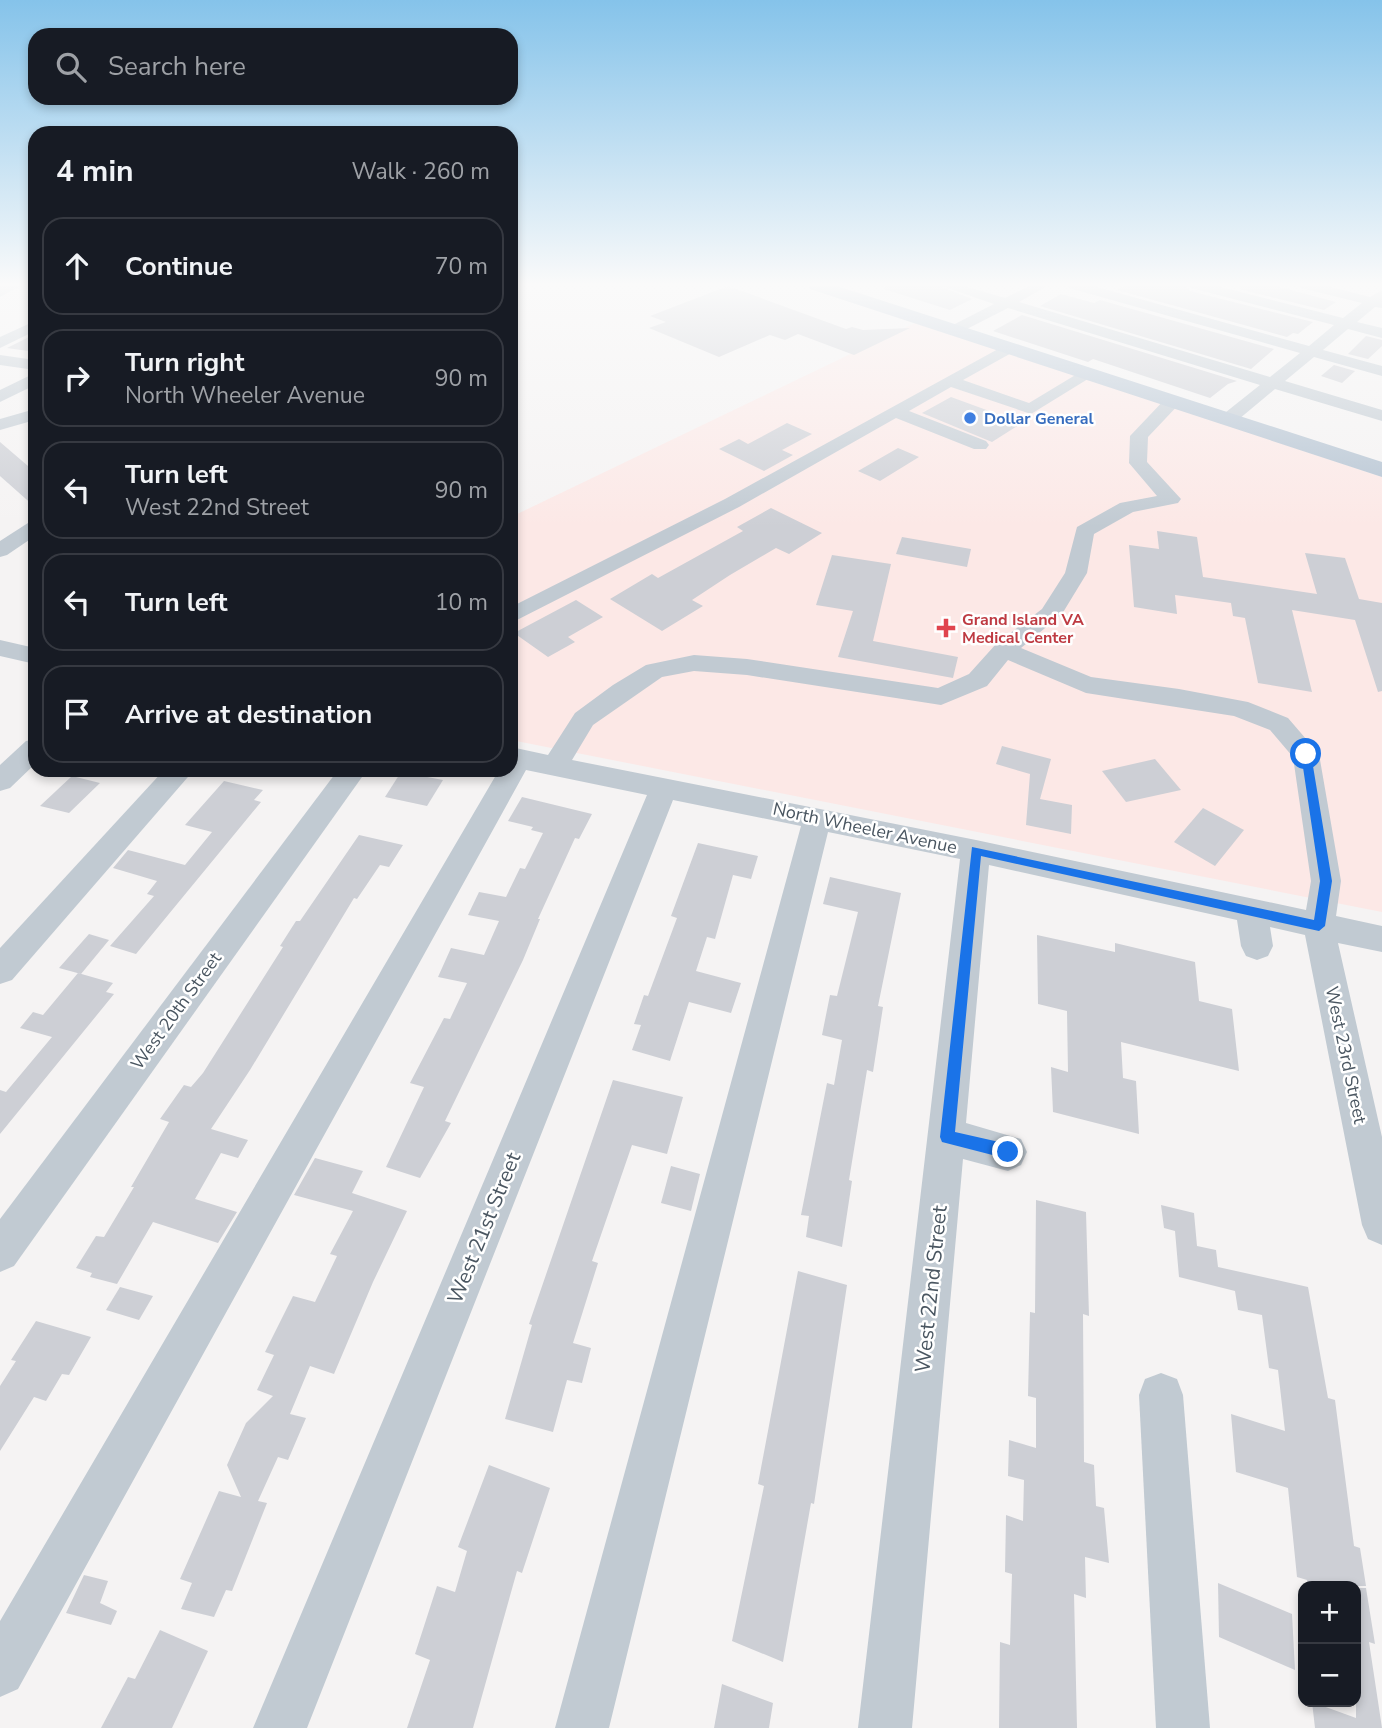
<!DOCTYPE html>
<meta charset="utf-8">
<style>
body{margin:0;font-family:"Nunito Sans",sans-serif;background:#20242c;color:#f1f3f6}
.controls{position:absolute;right:21px;bottom:21px;display:grid;overflow:hidden;border-radius:14px;box-shadow:0 4px 10px #0003}
.controls button{width:63px;height:63px;display:grid;place-items:center;padding:0;border:0;border-bottom:2px solid #363941;background:#171b24;color:#f1f3f6;font:35px sans-serif}
.stop{position:absolute;width:21px;height:21px;margin:-16px;border:5px solid #1a73e8;border-radius:50%;background:#fff}
.stop.end{background:#1a73e8;border-color:#fff;box-shadow:0 2px 7px #0008}
.list{margin:0;padding:0;list-style:none}
h2{display:flex;justify-content:space-between;align-items:center;height:91px;margin:0;padding:0 28px;font-size:30px}
h2 small{font-size:23px;font-weight:400;color:#9ea1a6}
.list li{display:grid;grid-template-columns:46px 1fr auto;gap:21px;align-items:center;box-sizing:border-box;height:98px;margin:0 14px 14px;padding:0 14px;border:2px solid #363941;border-radius:21px}
.list b{display:block;font-size:26px;white-space:nowrap}
.list p{margin:0;font-size:23px;white-space:nowrap;color:#9ea1a6}
.list em{font-size:23px;font-style:normal;color:#9ea1a6}
.icon{flex:none;width:38px;height:38px;fill:none;stroke:currentColor;stroke-width:2;stroke-linecap:round;stroke-linejoin:round}
.map{position:relative;flex:none;width:1382px;height:1728px;overflow:hidden}
.search{position:absolute;background:#171b24;box-shadow:0 4px 10px #0003;left:28px;top:28px;width:490px;height:77px;display:flex;align-items:center;gap:18px;box-sizing:border-box;padding:0 24px;border-radius:21px;color:#9ea1a6;font-size:26px}
.panel{position:absolute;background:#171b24;box-shadow:0 4px 10px #0003;left:28px;top:126px;width:490px;height:651px;border-radius:21px}
.map>svg:first-child{display:block}
.medical{fill:#fce8e6}
.building{fill:#cdcfd5}
.lines{fill:none;stroke-linecap:round;stroke-linejoin:round}
.minor{fill:#c1cad2;fill-rule:evenodd}
.major{fill:#b3c2d1;fill-rule:evenodd}
.route{fill:#1a73e8}
.shop-dot{fill:#3f7fe0;stroke:#fff;stroke-width:2.5}
.health-dot{fill:#e0444e;stroke:#fff;stroke-width:2.5}
.labels{text-anchor:middle;stroke-width:5;stroke-linejoin:round;paint-order:stroke}
.far-shop-label{font-size:16px;font-weight:bold;fill:#366cbe;stroke:#fff;text-anchor:start}
.far-health-label{font-size:16px;font-weight:bold;fill:#be3a42;stroke:#fff;text-anchor:start}
.street-label{font-size:18px;fill:#4a5661;stroke:#fff}
.near-street-label{font-size:21px;fill:#4a5661;stroke:#fff}
</style>
<div class="map">
<svg width="1382" height="1728" viewBox="0 0 1382 1728">
<rect width="100%" height="100%" fill="#f5f3f3"/>
<polygon class="medical" points="917,322 1382,477 1382,912 511,740 511,517"/>
<g class="building">
<polygon points="885,285 937,285 972,299 950,310 884,289"/>
<polygon points="1125,285 1186,285 1190,291 1313,322 1298,334 1293,333 1287,337 1117,290"/>
<polygon points="1244,285 1272,285 1336,302 1324,310 1239,289"/>
<polygon points="728,286 846,329 852,327 863,330 910,328 854,355 798,334 785,340 770,335 719,357 649,328 666,322 650,316"/>
<polygon points="1061,294 1094,303 1100,300 1274,349 1251,369 1040,306"/>
<polygon points="1022,315 1237,381 1228,384 1210,398 1093,359 1088,362 993,331"/>
<polygon points="35,334 35,352 7,348"/>
<polygon points="1366,336 1382,340 1382,346 1368,359 1348,354"/>
<polygon points="1334,365 1355,371 1342,383 1321,376"/>
<polygon points="951,397 1022,423 992,442 922,413"/>
<polygon points="787,423 812,434 782,450 793,455 764,471 719,449 739,439 748,444"/>
<polygon points="0,442 35,472 35,507 0,476"/>
<polygon points="898,448 919,457 880,481 858,471"/>
<polygon points="771,508 822,533 789,554 776,548 730,575 692,600 703,606 662,631 610,599 652,574 658,578 743,531 737,527"/>
<polygon points="1157,531 1197,537 1203,577 1317,594 1305,553 1345,558 1359,599 1382,603 1382,691 1378,692 1355,620 1292,610 1312,692 1258,683 1245,618 1233,616 1231,603 1175,595 1177,614 1134,607 1129,545 1159,549"/>
<polygon points="902,537 971,549 967,567 896,554"/>
<polygon points="832,555 891,564 873,641 958,657 953,678 838,657 853,611 816,605"/>
<polygon points="576,600 603,617 568,637 575,642 548,657 514,633"/>
<polygon points="1002,746 1051,759 1040,799 1072,805 1071,834 1026,825 1030,774 996,764"/>
<polygon points="1155,759 1181,790 1126,802 1102,771"/>
<polygon points="401,772 443,780 427,806 385,797"/>
<polygon points="72,776 100,783 69,813 40,806"/>
<polygon points="224,781 263,790 254,800 261,802 136,954 110,946 154,896 147,894 157,881 113,868 128,850 185,865 212,832 185,825"/>
<polygon points="522,797 592,814 579,839 575,838 538,919 540,919 523,960 445,1121 451,1123 420,1178 386,1167 424,1087 410,1083 444,1018 450,1019 467,983 438,977 451,948 484,955 499,921 468,915 479,892 506,897 520,868 525,869 543,833 531,830 533,827 508,821"/>
<polygon points="1203,808 1244,830 1215,866 1174,842"/>
<polygon points="359,835 403,845 389,867 380,865 357,899 354,898 250,1070 211,1129 248,1140 238,1158 221,1153 195,1199 237,1212 218,1243 153,1222 117,1284 90,1277 92,1273 76,1268 96,1236 104,1237 134,1187 131,1187 169,1122 160,1119 184,1085 191,1087 203,1073 283,947 280,946 296,921 300,921"/>
<polygon points="698,843 758,856 751,879 733,875 715,939 707,937 696,971 741,983 731,1013 689,1002 670,1061 632,1050 641,1025 634,1024 644,995 648,996 677,918 671,916"/>
<polygon points="830,877 901,893 878,1006 883,1007 873,1072 867,1070 849,1180 852,1181 842,1247 806,1237 809,1216 801,1215 827,1083 834,1085 842,1040 822,1035 830,995 837,996 858,912 823,904"/>
<polygon points="89,934 109,940 81,974 59,968"/>
<polygon points="1037,935 1115,952 1115,943 1195,962 1199,1001 1232,1009 1239,1071 1121,1042 1123,1078 1136,1081 1139,1134 1053,1112 1051,1067 1068,1072 1067,1011 1038,1004"/>
<polygon points="78,973 113,983 106,992 114,994 0,1134 0,1090 6,1092 52,1037 20,1028 33,1012 43,1015"/>
<polygon points="613,1080 683,1097 667,1154 632,1145 592,1261 598,1263 573,1343 591,1348 582,1383 567,1380 553,1432 505,1419 532,1325 529,1324"/>
<polygon points="315,1158 363,1171 352,1193 407,1211 373,1282 334,1374 310,1366 290,1414 306,1418 288,1460 278,1457 258,1501 267,1503 232,1591 226,1590 214,1617 181,1609 192,1583 180,1579 219,1491 241,1497 227,1465 246,1423 273,1396 257,1390 274,1355 265,1352 293,1296 315,1302 337,1256 330,1254 353,1211 294,1195"/>
<polygon points="671,1166 700,1174 691,1211 661,1203"/>
<polygon points="1036,1200 1086,1212 1089,1316 1083,1314 1084,1462 1094,1465 1096,1506 1104,1508 1109,1563 1085,1557 1086,1598 1074,1594 1077,1728 999,1728 1000,1642 1010,1645 1012,1574 1005,1572 1006,1515 1023,1521 1024,1480 1008,1476 1009,1440 1036,1448 1036,1398 1028,1396 1030,1312 1035,1313"/>
<polygon points="1161,1205 1194,1213 1197,1246 1216,1250 1218,1267 1308,1287 1328,1398 1335,1400 1354,1546 1360,1548 1366,1586 1308,1586 1307,1580 1297,1577 1288,1488 1236,1472 1231,1414 1285,1431 1278,1370 1269,1368 1262,1315 1238,1310 1235,1291 1179,1277 1175,1231 1164,1228"/>
<polygon points="798,1271 847,1285 814,1504 811,1503 783,1662 732,1641 764,1486 758,1484"/>
<polygon points="120,1287 153,1296 139,1320 106,1310"/>
<polygon points="36,1321 91,1337 69,1375 62,1374 46,1401 34,1397 0,1451 0,1386 16,1361 11,1360"/>
<polygon points="489,1465 550,1488 522,1573 517,1571 473,1728 407,1728 430,1660 415,1654 437,1586 455,1592 467,1551 458,1547"/>
<polygon points="84,1575 108,1581 100,1603 117,1611 111,1625 66,1613"/>
<polygon points="1218,1583 1292,1614 1295,1670 1219,1637"/>
<polygon points="1356,1588 1366,1588 1375,1644 1369,1642 1382,1728 1315,1728 1312,1702 1356,1718"/>
<polygon points="160,1630 208,1651 172,1728 101,1728 128,1677 135,1679"/>
<polygon points="722,1684 773,1703 769,1728 714,1728"/>
</g>
<g class="lines">
<g class="minor">
<polygon points="4,285 22,285 0,297 0,287"/>
<polygon points="939,285 961,285 1005,298 1031,285 1049,285 1019,302 1270,377 1300,353 1069,288 1067,285 1090,285 1309,346 1334,325 1191,288 1189,285 1213,285 1343,318 1362,303 1301,288 1299,285 1323,285 1370,297 1382,290 1382,308 1375,307 1357,322 1382,328 1382,338 1348,329 1323,350 1382,366 1382,376 1314,357 1285,381 1382,410 1382,421 1275,389 1233,424 1221,424 1218,420 1221,416 1260,385 1008,308 959,333 949,333 946,330 949,327 994,304"/>
<polygon points="35,321 35,331 0,348 0,337"/>
<polygon points="1009,343 1017,348 1015,351 963,380 1029,403 1082,371 1094,371 1096,374 1031,414 951,387 909,411 986,441 989,445 986,449 974,449 896,418 739,507 511,623 511,607 725,499"/>
<polygon points="0,355 35,360 35,370 0,365"/>
<polygon points="35,373 35,385 0,402 0,390"/>
<path d="M1173,396L1182,401L1148,437L1147,462L1181,499L1178,503L1133,512L1094,534L1087,573L1062,614L1021,648L1091,677L1179,689L1248,702L1288,718L1319,754L1341,881L1336,916L1382,926V952L1338,943L1382,1137V1245L1368,1239L1362,1225L1305,935L1270,927L1273,946L1268,956L1257,960L1246,956L1241,946L1237,920L989,865L966,1123L1021,1139L1027,1152L1021,1165L1008,1171L963,1159L912,1728H858L960,859L828,832L609,1728H555L801,826L673,800L307,1728H253L647,795L526,770L18,1689L0,1697V1621L499,770H511V747L548,755L575,713L613,685L646,665L694,655L747,659L938,688L969,674L996,644L1042,609L1065,573L1077,527L1120,503L1157,496L1129,463L1130,436L1167,397ZM1008,660L1086,693L1234,716L1270,730L1293,757L1311,881L1306,910L976,840L572,760L593,725L662,677L694,671L747,675L941,705L987,686Z"/>
<polygon points="35,409 35,420 0,430 0,419"/>
<polygon points="35,521 35,536 7,555 0,557 0,541 28,523"/>
<polygon points="0,640 35,648 35,664 0,656"/>
<polygon points="35,739 35,764 10,788 0,791 0,765 26,741"/>
<polygon points="164,770 194,770 12,980 0,984 0,948"/>
<polygon points="338,770 367,770 14,1266 0,1272 0,1219"/>
<polygon points="1161,1373 1177,1379 1183,1395 1210,1728 1156,1728 1139,1395 1145,1379"/>
</g>
<polygon class="major" points="808,285 834,285 1382,462 1382,477 810,289"/>
</g>
<linearGradient id="sky" x2="0" y2="1"><stop stop-color="#85c3ea"/><stop offset="0.54" stop-color="#fafafa"/><stop offset="1" stop-color="#fafafa" stop-opacity="0"/></linearGradient>
<rect width="1382" height="527" fill="url(#sky)"/>
<polygon class="route" points="1306,750 1311,754 1332,881 1325,926 1319,931 981,856 955,1132 1008,1144 1013,1146 1015,1152 1013,1157 1008,1159 942,1142 940,1137 972,847 1314,920 1320,881 1301,754"/>
<circle class="shop-dot" cx="970" cy="418" r="7"/>
<path class="health-dot" d="M942.5 617.5h7v7h7v7h-7v7h-7v-7h-7v-7h7z"/>
<g class="labels">
<g class="far-shop-label">
<text x="984" y="424">Dollar General</text>
</g>
<g class="far-health-label">
<text x="962" y="625">Grand Island VA<tspan x="962" dy="18">Medical Center</tspan></text>
</g>
<g class="street-label">
<text transform="translate(865 828) rotate(12)" y="6">North Wheeler Avenue</text>
<text transform="translate(176 1011) rotate(-54)" y="6">West 20th Street</text>
<text transform="translate(1346 1055) rotate(78)" y="6">West 23rd Street</text>
</g>
<g class="near-street-label">
<text transform="translate(484 1228) rotate(-68)" y="7">West 21st Street</text>
<text transform="translate(931 1289) rotate(-84)" y="7">West 22nd Street</text>
</g>
</g>
</svg>
<div class="controls">
<button>+</button>
<button>−</button>
</div>
<div class="stop" style="left:1306px;top:754px"></div>
<div class="stop end" style="left:1008px;top:1152px"></div>
<div class="search"><svg class="icon" aria-label="search" viewBox="0 0 24 24"><circle cx="10" cy="10" r="6"/><path d="M15 15l6 6"/></svg>Search here</div>
<section class="panel">
<h2>4 min<small>Walk · 260 m</small></h2>
<ul class="list">
<li><svg class="icon" aria-label="ahead" viewBox="0 0 24 24"><path d="M12 20V5M6 11l6-6 6 6"/></svg><div><b>Continue</b></div><em>70 m</em></li>
<li><svg class="icon" aria-label="right" viewBox="0 0 24 24"><path d="M7 20v-9h11M14 6l5 5-5 5"/></svg><div><b>Turn right</b><p>North Wheeler Avenue</p></div><em>90 m</em></li>
<li><svg class="icon" aria-label="left" viewBox="0 0 24 24"><path d="M17 20v-9H6M10 6l-5 5 5 5"/></svg><div><b>Turn left</b><p>West 22nd Street</p></div><em>90 m</em></li>
<li><svg class="icon" aria-label="left" viewBox="0 0 24 24"><path d="M17 20v-9H6M10 6l-5 5 5 5"/></svg><div><b>Turn left</b></div><em>10 m</em></li>
<li><svg class="icon" aria-label="arrive" viewBox="0 0 24 24"><path d="M6 21V4h12l-3 4 3 4H6"/></svg><div><b>Arrive at destination</b></div></li>
</ul>
</section>
</div>
